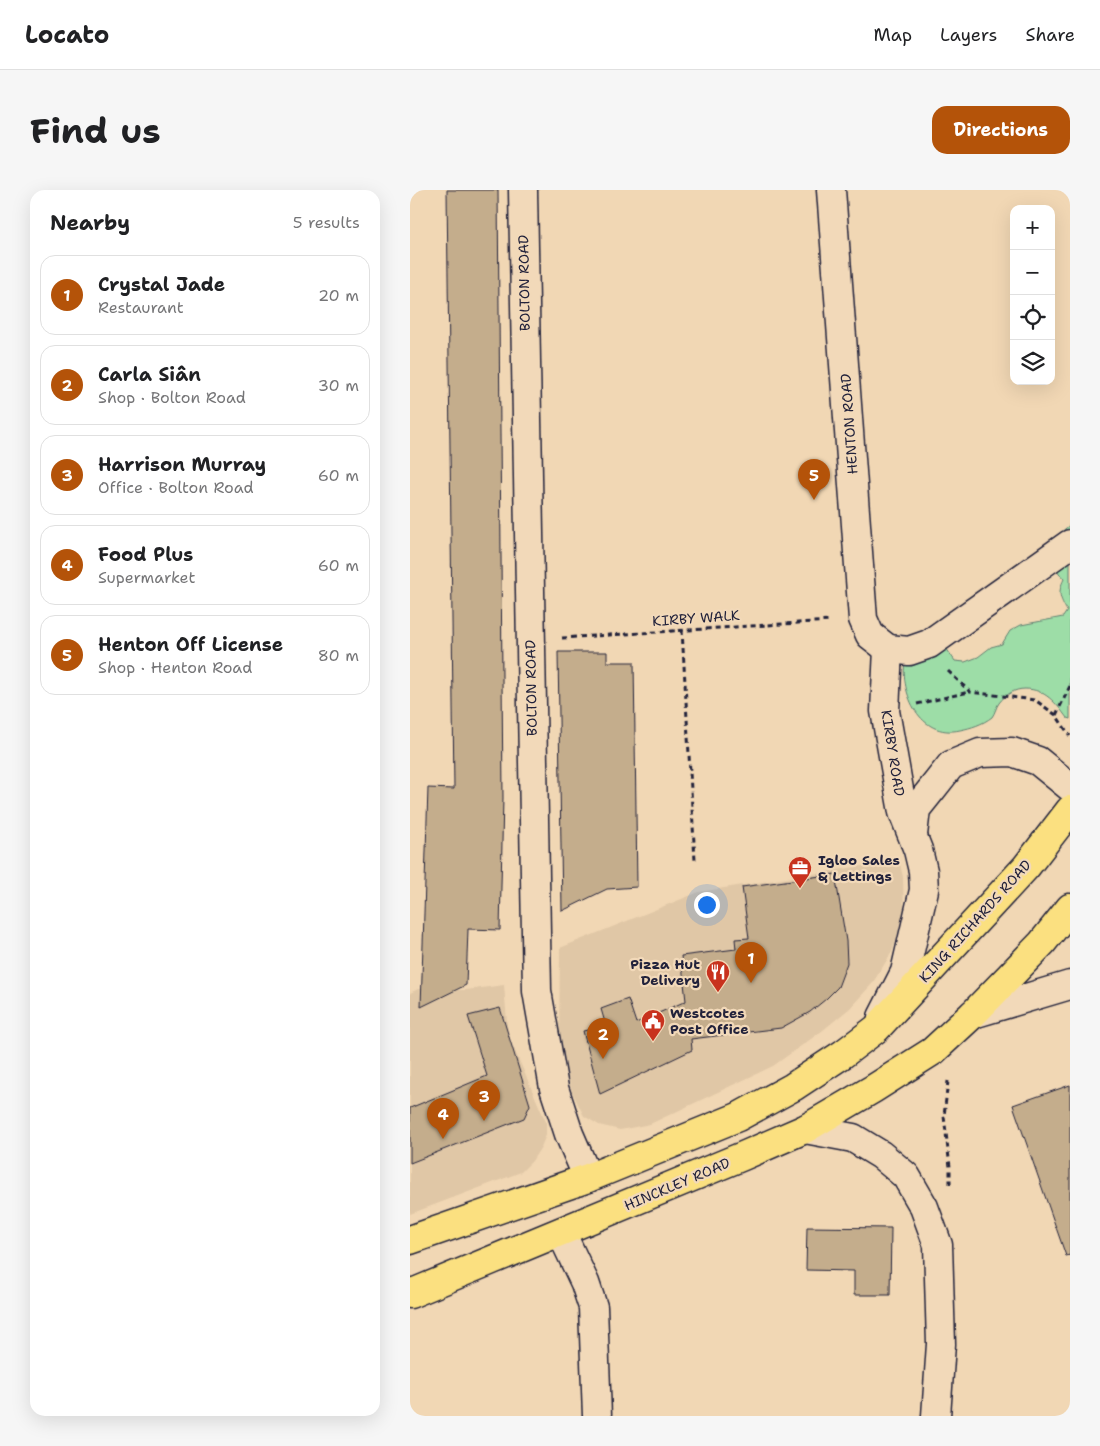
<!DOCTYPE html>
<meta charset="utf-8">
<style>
body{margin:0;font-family:"Shantell Sans",sans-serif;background:#f6f6f6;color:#202124}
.controls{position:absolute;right:15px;top:15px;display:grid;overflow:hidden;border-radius:10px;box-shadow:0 5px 20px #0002}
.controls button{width:45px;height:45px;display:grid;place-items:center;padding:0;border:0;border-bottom:1px solid #e0e0e0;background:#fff;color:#202124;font:25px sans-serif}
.you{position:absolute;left:296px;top:714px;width:18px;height:18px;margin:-12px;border:4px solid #fff;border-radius:50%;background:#1a73e8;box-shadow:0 0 0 8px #1a73e833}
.badge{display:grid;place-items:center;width:32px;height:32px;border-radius:50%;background:#b45309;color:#fff;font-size:16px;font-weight:700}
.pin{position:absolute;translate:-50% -41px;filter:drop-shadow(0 1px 2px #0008)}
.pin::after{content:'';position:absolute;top:26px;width:18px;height:15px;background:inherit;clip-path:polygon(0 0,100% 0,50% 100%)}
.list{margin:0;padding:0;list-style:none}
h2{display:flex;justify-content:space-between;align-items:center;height:65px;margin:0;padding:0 20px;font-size:21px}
h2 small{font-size:16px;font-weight:400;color:#757577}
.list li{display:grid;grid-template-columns:32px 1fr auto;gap:15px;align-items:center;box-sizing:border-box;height:80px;margin:0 10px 10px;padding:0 10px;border:1px solid #e0e0e0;border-radius:15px}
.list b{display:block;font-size:19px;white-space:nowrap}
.list p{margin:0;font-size:16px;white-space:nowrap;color:#757577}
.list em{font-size:16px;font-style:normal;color:#757577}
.icon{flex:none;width:28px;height:28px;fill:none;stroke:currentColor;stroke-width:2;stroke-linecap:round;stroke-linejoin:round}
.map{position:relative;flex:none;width:660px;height:1226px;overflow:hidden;border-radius:15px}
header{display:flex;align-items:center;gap:30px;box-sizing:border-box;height:70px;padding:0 25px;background:#fff;border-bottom:1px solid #e0e0e0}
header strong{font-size:24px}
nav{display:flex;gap:28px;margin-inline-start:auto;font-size:18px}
.intro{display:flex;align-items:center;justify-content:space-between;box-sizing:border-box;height:120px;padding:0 30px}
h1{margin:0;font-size:35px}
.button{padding:12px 22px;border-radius:15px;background:#b45309;color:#fff;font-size:18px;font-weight:700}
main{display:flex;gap:30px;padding:0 30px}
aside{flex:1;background:#fff;border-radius:15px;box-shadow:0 5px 20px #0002}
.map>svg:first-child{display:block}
.built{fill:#e0c7a6}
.green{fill:#9ddda7;stroke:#608071}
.building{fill:#c4ad8c;stroke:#22223b}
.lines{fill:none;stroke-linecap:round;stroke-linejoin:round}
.minor-casing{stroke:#22223b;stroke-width:31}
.major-casing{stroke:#22223b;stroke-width:31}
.path{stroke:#22223b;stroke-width:3;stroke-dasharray:5 4;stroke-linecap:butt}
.minor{stroke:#f2d9b9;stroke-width:28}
.major{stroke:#fbe080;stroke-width:28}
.labels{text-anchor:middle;stroke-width:4.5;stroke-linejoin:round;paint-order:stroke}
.street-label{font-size:14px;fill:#22223b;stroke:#f2d9b9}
.poi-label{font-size:14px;font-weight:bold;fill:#22223b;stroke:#f2d9b9;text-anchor:start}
</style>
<header>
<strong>Locato</strong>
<nav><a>Map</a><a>Layers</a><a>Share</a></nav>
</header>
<div class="intro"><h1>Find us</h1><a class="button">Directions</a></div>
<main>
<aside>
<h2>Nearby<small>5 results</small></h2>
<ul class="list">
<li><span class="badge">1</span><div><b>Crystal Jade</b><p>Restaurant</p></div><em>20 m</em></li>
<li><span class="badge">2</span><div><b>Carla Siân</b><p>Shop · Bolton Road</p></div><em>30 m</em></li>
<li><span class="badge">3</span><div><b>Harrison Murray</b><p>Office · Bolton Road</p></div><em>60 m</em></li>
<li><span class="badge">4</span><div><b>Food Plus</b><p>Supermarket</p></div><em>60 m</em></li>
<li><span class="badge">5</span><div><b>Henton Off License</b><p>Shop · Henton Road</p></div><em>80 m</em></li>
</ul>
</aside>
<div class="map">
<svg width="660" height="1226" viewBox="0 0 660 1226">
<rect width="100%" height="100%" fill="#f1d7b4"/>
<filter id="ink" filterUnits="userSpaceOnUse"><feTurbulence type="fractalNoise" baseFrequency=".02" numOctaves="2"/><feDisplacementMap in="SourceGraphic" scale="10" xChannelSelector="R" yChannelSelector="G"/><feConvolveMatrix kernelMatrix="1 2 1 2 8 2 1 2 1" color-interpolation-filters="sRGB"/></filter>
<g filter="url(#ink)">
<g class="built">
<polygon points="489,670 493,687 494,727 482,762 462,794 440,818 412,841 363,876 240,934 210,940 189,935 174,926 162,902 149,857 150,758 289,702"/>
<polygon points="94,795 98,845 136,932 136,945 131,957 122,971 111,982 0,1024 0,803 8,799 56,800"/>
</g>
<path class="green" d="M660,335V529L657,528C646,513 635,499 615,499C604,499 595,505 589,513C586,517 585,523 582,527C573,534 561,538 550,540C510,549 490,503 495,471L536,458L545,471L555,472L568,467L581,457L592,454L600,441L611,435L653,427L657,421C650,408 647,403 654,389C637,371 639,349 660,335Z"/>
<g class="building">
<polygon points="37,0 88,0 93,608 90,740 58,739 56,795 11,817 18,598 44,599"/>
<polygon points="148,462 197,462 197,472 224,472 227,697 197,699 152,721"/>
<polygon points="425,684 436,751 437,773 428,797 416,809 400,822 371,838 281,849 282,860 190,904 173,841 196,836 191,819 218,809 226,833 276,811 271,766 326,759 325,749 339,748 332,697"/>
<polygon points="90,818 120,915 114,928 0,973 0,918 77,886 58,826"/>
<polygon points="660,895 660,1065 656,1066 603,915"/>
<polygon points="397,1037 481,1038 480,1105 444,1105 444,1081 396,1080"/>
</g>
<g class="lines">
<g class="minor-casing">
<g id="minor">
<polyline points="113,0 127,801 144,898 159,944 178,988"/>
<polyline points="421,0 453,429 460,445 478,459"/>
<polyline points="478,459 499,461 519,454 660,354"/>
<polyline points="503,645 506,619 522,599 541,575 570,563 602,562 628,571 660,597"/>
<polyline points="563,824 660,795"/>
<polyline points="472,827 495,782 514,700 513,681 508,660 493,622 475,521 478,459"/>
<polyline points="395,939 443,948 471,965 496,986 514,1017 528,1055 531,1154 526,1226"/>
<polyline points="151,1042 175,1093 183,1117 187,1226"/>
</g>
</g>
<g class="major-casing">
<g id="major">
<polyline points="0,1050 178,988 328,927 383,897 433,864 466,839 616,677 660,620"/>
<polyline points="0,1104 333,966 395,939 463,899 523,861 563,824 632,753 660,718"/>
</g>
</g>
<g class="path">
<polyline points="272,440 285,671"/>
<polyline points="152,448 420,431"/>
<polyline points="538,481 560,502 625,510 646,525 660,546"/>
<polyline points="507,514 559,502"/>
<polyline points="646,525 660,496"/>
<polyline points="538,891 534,926 540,977 540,994"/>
</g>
<use href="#minor" class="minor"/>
<use href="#major" class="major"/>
</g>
</g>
<defs>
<g id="office-pin" transform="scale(1.25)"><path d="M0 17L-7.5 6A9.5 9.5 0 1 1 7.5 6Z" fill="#c8321e" stroke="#f2d9b9"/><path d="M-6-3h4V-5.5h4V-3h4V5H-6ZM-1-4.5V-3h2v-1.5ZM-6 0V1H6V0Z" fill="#fff"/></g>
<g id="restaurant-pin" transform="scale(1.25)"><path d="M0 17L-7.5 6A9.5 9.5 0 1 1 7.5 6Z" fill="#c8321e" stroke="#f2d9b9"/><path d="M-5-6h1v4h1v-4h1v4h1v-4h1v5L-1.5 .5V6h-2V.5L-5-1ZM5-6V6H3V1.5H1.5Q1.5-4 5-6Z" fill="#fff"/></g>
<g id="civic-pin" transform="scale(1.25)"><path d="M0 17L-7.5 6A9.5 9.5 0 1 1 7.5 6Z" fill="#c8321e" stroke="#f2d9b9"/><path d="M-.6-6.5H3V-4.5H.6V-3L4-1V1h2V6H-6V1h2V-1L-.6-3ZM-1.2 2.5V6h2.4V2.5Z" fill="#fff"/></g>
</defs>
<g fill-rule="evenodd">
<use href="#office-pin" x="390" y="678"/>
<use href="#restaurant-pin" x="308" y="782"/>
<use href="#civic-pin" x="243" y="831"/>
</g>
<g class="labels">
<g class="street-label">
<text transform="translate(114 93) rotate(-91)" y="5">BOLTON ROAD</text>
<text transform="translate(439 234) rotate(-94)" y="5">HENTON ROAD</text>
<text transform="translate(286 428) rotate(-4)" y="5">KIRBY WALK</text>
<text transform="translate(121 498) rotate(-91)" y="5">BOLTON ROAD</text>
<text transform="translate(483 563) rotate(81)" y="5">KIRBY ROAD</text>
<text transform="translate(565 731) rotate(-48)" y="5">KING RICHARDS ROAD</text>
<text transform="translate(267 994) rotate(-23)" y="5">HINCKLEY ROAD</text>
</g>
<g class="poi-label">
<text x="408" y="675">Igloo Sales<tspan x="408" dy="16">&amp; Lettings</tspan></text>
<text x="290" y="779" text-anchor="end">Pizza Hut<tspan x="290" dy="16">Delivery</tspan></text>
<text x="260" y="828">Westcotes<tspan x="260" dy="16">Post Office</tspan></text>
</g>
</g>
</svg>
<div class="controls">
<button>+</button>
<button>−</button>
<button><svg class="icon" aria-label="locate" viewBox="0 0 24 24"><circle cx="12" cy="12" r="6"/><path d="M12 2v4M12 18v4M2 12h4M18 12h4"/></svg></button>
<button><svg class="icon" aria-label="layers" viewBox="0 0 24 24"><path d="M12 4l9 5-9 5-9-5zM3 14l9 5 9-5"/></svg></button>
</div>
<div class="you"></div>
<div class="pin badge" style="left:341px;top:793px">1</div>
<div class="pin badge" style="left:193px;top:869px">2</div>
<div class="pin badge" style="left:74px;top:931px">3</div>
<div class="pin badge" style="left:33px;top:949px">4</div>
<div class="pin badge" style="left:404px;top:310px">5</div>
</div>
</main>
